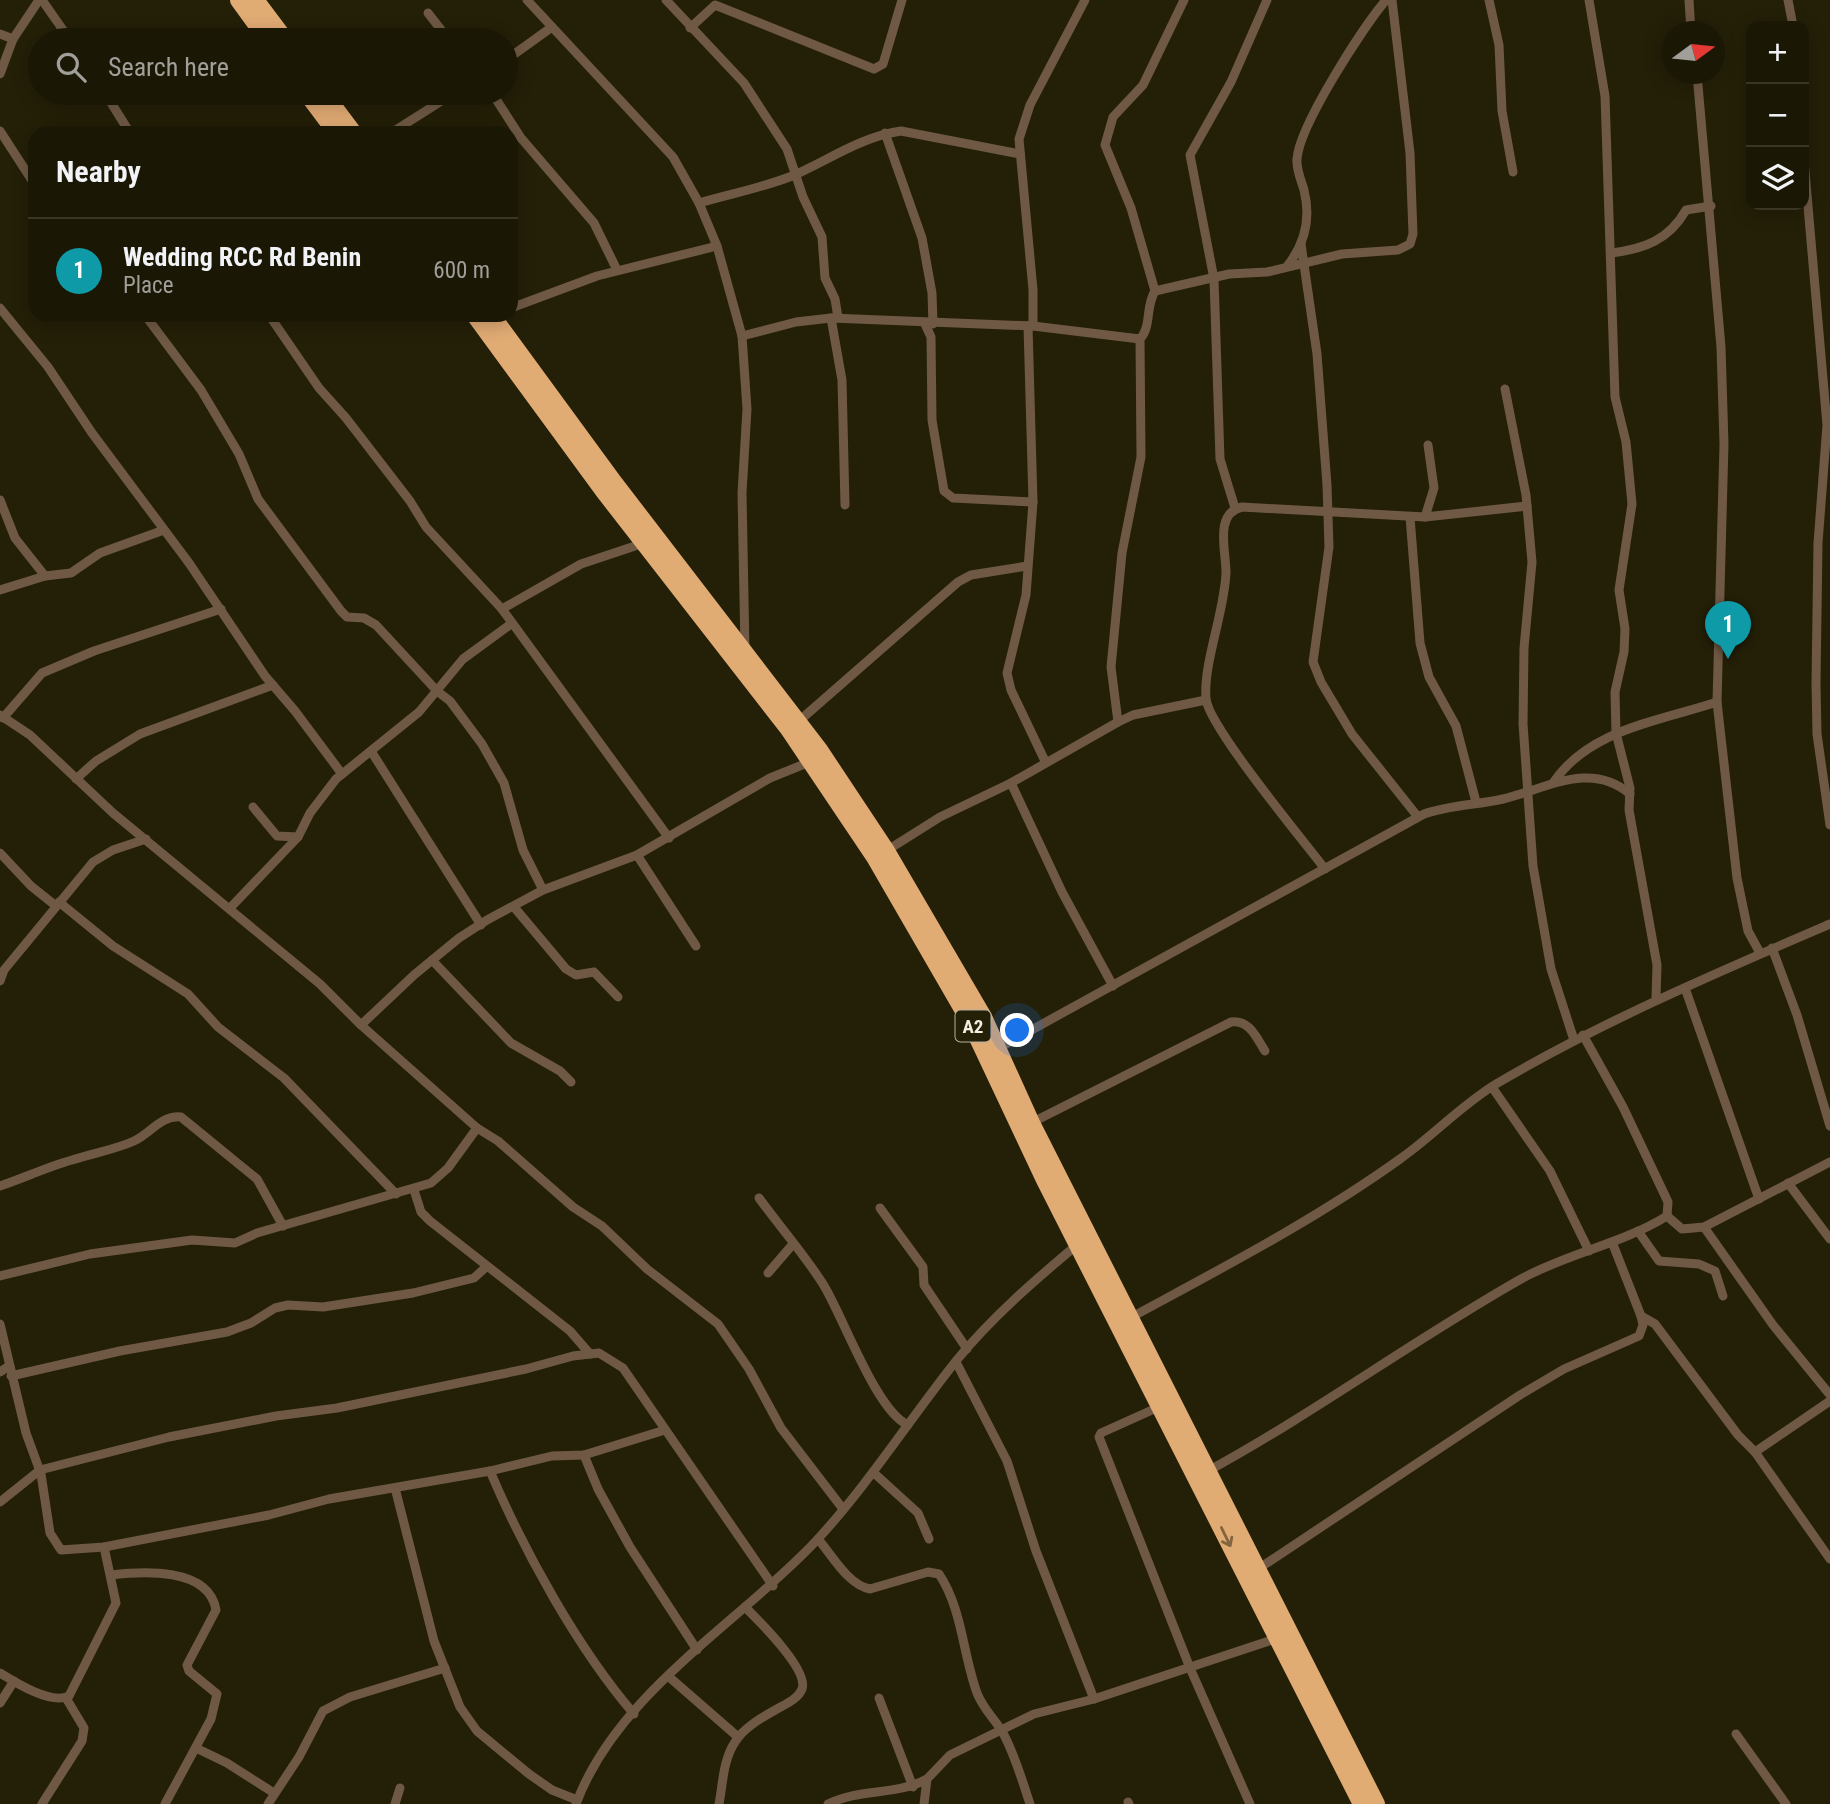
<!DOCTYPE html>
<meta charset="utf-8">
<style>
body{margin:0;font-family:"Roboto Condensed",sans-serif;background:#24200f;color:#f1f3f6}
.controls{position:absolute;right:21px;top:21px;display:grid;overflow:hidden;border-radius:14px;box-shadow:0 4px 18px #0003}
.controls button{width:63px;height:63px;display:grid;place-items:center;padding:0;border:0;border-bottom:2px solid #393627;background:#1b1705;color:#f1f3f6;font:35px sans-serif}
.compass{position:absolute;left:1662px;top:21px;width:63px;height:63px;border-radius:50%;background:#1b1705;box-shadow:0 4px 18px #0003;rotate:75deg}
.you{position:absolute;left:1018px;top:1031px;width:24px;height:24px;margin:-18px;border:5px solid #fff;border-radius:50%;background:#1a73e8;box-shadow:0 0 0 10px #1a73e833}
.badge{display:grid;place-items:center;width:46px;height:46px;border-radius:50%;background:#fa8fc7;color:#fff;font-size:23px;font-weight:700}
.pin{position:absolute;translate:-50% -58px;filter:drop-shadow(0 2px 4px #0008)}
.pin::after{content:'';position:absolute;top:37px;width:24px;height:21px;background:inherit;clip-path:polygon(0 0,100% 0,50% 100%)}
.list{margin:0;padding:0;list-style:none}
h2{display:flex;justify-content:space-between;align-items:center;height:91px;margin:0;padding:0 28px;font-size:30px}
h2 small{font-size:23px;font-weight:400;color:#a09f9a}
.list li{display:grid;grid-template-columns:46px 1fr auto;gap:21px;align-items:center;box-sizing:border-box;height:105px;padding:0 28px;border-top:2px solid #393627}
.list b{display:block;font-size:26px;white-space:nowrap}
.list p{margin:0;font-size:23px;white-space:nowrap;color:#a09f9a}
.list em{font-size:23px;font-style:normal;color:#a09f9a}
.icon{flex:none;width:38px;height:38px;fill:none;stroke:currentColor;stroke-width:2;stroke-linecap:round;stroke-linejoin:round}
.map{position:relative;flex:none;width:1830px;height:1804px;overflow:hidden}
.search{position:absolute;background:#1b1705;box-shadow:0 4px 18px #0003;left:28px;top:28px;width:490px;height:77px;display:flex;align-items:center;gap:18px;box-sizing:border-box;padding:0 24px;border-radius:38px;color:#a09f9a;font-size:26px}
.panel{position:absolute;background:#1b1705;box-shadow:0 4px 18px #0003;left:28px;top:126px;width:490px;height:196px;border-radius:21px}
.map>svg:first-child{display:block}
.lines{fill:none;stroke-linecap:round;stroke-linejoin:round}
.street{stroke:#6f5944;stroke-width:9}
.highway{stroke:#e1ab74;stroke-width:18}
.oneway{stroke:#82653e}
.labels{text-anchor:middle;stroke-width:6;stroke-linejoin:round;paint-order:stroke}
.shield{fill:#241f07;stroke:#b4b09f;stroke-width:2}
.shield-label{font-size:19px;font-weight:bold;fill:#f2eee0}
</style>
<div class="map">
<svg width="1830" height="1804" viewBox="0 0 1830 1804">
<rect width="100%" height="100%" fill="#241f07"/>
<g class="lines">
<g class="street">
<polyline points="42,0 70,40"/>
<polyline points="527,0 673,157 699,203 717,246 742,336 747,409 742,493 745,651"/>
<polyline points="666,0 744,83 787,149 803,197 822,237 825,278 835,299 838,318"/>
<polyline points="1489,0 1499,45 1502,111 1513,172"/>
<polyline points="1589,0 1605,96 1615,397 1626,442 1632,504 1619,590 1625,629 1624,652 1615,692 1616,733 1630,788 1629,810 1657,965 1656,998"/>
<polyline points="1689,0 1691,32"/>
<polyline points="1788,0 1793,26"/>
<polyline points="428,13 449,40"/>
<polyline points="690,28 715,5 874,69 883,64 902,0"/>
<polyline points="0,34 13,39"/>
<polyline points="506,60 552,27"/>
<polyline points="0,74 13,39 39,0"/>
<polyline points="1697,74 1721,347 1724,444 1717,702 1737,878 1748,931 1760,953"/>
<polyline points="105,93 130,133"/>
<polyline points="492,93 521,138 594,223 617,270"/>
<polyline points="0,131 35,185"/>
<polyline points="391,133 454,93"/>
<polyline points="885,133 922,238 932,293 933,324"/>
<polyline points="1804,160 1827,425 1818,543 1816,683 1817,734 1830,825"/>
<path d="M699,203C729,194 762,188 792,176C829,160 860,137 901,131L1020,154"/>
<polyline points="1301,244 1317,354 1327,485 1329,547 1313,662 1321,682 1352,734 1418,817"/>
<path d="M1611,253C1644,249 1669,240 1686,210L1711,206"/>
<path d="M1288,265C1306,242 1311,218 1304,190C1301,180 1296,169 1297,159C1299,126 1363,27 1386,0"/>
<polyline points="1155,291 1131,208 1105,145 1113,117 1143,85 1184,0"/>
<polyline points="0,308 48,367 92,433 189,563 265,676 295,711 342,774"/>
<polyline points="511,308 597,276 717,246"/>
<polyline points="145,315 201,390 239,454 258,499 341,611 347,617 364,618 376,625 437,691 450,701 482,744 504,783 523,850 543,890"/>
<polyline points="269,315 319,388 346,418 410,501 426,527 502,609 669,838"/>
<polyline points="831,318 842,380 845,505"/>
<polyline points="925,324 931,337 932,420 944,491 953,498 1033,502"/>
<polyline points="1028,326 1033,502 1026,595 1007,673 1011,690 1045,761"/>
<polyline points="1033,326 1033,290 1019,139 1030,105 1085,0"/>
<polyline points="742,336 796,322 831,318 1033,326 1140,339"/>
<polyline points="1505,389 1526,495 1532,562 1524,648 1523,724 1533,866 1551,969 1574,1040"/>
<polyline points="0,500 15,538 45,576"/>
<polyline points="1235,508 1220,459 1214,279 1190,155 1231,82 1267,0"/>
<polyline points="1410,517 1420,643 1429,677 1456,726 1476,802"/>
<polyline points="1425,517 1527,506"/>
<polyline points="0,590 45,576 71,573 100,553 164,530"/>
<polyline points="502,609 581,564 644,543"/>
<polyline points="0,715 30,735 113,813 320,984 361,1025 477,1128 498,1141 573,1207 602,1226 647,1269 718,1324 749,1369 781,1428 843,1509"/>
<polyline points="3,718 42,673 94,651 221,609"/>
<polyline points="799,721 958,582 971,575 1027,566"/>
<path d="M1118,722L1111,667L1122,553L1141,457L1140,339C1152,326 1145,307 1155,291L1229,274L1267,272L1342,254L1398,250L1410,244L1413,234L1410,153L1392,0"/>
<polyline points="371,751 481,925"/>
<polyline points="76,779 96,761 140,734 273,685"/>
<polyline points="1011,783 1062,892 1113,986"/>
<path d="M1553,783C1589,729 1660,721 1717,702"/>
<polyline points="253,807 277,836 298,837"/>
<polyline points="886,851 940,817 1011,783 1118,722 1133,715 1206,700"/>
<polyline points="0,853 31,886 56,906"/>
<polyline points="637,855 696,946"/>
<path d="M1325,869C1303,840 1209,727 1206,699C1203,663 1225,611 1226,572C1226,551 1214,513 1242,507L1425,517L1434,488L1428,445"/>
<polyline points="59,902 113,946 188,994 218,1027 284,1078 396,1194"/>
<polyline points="231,907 298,837 310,813 336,779 419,712 463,659 511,624"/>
<polyline points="514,907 566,969 576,975 594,972 618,997"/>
<polyline points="1772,948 1797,1015 1830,1126"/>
<polyline points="432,960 511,1043 560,1071 571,1082"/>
<polyline points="0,981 4,970 93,862 113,850 146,839"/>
<polyline points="1685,988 1759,1199"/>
<polyline points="361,1025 414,975 459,938 487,920 543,890 637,855 770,778 812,761"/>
<path d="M997,1049L1424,814C1450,805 1477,805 1503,799C1546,789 1590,760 1630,794"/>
<polyline points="1492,1087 1550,1171 1589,1251"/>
<path d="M1031,1123L1231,1022C1250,1020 1256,1037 1265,1051"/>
<polyline points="1788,1183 1830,1239"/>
<path d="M0,1186C24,1178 47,1167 72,1160C93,1153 114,1150 134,1141C151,1133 161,1115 181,1117L257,1179L283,1226"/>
<polyline points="414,1190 421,1212 430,1221 570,1331 590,1354"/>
<path d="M759,1198C780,1227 804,1254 823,1284C843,1316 876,1411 908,1425"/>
<polyline points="880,1208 923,1267 924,1285 967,1349"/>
<polyline points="1667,1216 1682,1229 1704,1227 1830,1162"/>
<polyline points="1704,1227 1773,1325 1830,1395"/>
<polyline points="1638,1231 1659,1261 1699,1264 1715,1271 1723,1296"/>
<polyline points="768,1273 793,1244"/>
<polyline points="0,1276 90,1254 192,1240 235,1243 257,1233 431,1183 448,1168 477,1128"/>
<polyline points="1641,1316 1655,1324 1738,1435 1755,1452"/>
<path d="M1130,1318C1222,1268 1315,1220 1400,1159C1433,1136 1460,1106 1496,1084C1603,1021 1716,973 1830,924"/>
<polyline points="0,1324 26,1433 41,1474 50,1533 61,1550 104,1547 269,1515 329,1499 490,1471 552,1456 584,1455 665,1430"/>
<polyline points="956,1362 1007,1461 1036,1551 1094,1699"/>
<polyline points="0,1372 9,1366"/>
<polyline points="11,1376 120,1351 227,1332 251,1323 275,1308 288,1305 323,1307 413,1293 474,1278 486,1267"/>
<polyline points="1830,1401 1755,1452 1830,1559"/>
<polyline points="1161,1406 1101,1433 1099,1437 1190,1668 1250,1804"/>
<polyline points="584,1455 598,1489 630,1547 697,1650"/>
<path d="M490,1471C524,1551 578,1649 634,1714"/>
<path d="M1208,1471C1316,1412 1415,1339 1521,1279C1568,1253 1622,1244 1667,1216L1668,1202L1623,1107L1583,1035"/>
<polyline points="874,1473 918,1513 929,1539"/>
<polyline points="395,1488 434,1641 460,1707 477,1731 529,1774 552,1790 577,1800"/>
<polyline points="0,1502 40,1470 169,1437 276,1416 337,1408 526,1369 573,1356 599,1353 623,1368 773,1586"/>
<path d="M818,1539C832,1555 848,1585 870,1589L928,1572L939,1574C962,1608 963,1655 977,1693C983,1709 995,1719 1003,1733C1015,1755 1022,1780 1030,1804"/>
<polyline points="1258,1569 1520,1395 1564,1369 1639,1336 1643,1325 1641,1316 1612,1242"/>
<path d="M111,1575C142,1571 209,1567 216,1610L187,1665L189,1671L217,1694L211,1719L165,1804"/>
<path d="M0,1673C16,1683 51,1705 69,1696L116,1603L104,1547"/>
<polyline points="668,1676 738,1737"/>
<polyline points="879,1698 913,1787"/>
<polyline points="0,1703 14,1681"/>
<polyline points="1736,1734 1786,1804"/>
<polyline points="196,1748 227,1763 274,1793"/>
<polyline points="1128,1802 1129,1804"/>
<polyline points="42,1804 82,1741 84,1728 66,1698"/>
<polyline points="268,1804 299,1757 323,1711 350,1697 445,1668"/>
<polyline points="395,1804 400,1788"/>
<path d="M576,1804C617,1693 738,1624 816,1541C868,1485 909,1420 956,1361C992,1317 1035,1280 1078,1244"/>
<path d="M719,1804C723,1783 723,1760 735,1742C744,1727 763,1717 777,1709C786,1704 798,1699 802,1689C809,1670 759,1621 745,1607"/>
<path d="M828,1804C860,1788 896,1796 927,1779"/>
<polyline points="924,1804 927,1779 950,1755 1034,1714 1094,1699 1278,1638"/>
</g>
<g class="highway">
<polyline points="239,0 268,40"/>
<polyline points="255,0 285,40"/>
<polyline points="307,93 337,133"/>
<polyline points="323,93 353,133"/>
<polyline points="475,315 604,491 789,729 875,857 971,1023 1045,1180 1362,1804"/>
<polyline points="491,315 614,483 819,750 886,851 983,1017 1031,1123 1376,1804"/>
</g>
</g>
<defs><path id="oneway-shaft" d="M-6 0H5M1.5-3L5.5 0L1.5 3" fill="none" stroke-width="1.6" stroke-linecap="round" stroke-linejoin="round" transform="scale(1.75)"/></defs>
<use class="oneway" href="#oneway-shaft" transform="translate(1226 1537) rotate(64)"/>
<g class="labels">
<rect class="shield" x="955.5" y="1010.5" width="35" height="31" rx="5"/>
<g class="shield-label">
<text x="973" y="1033">A2</text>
</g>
</g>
</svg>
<div class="controls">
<button>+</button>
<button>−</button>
<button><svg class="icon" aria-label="layers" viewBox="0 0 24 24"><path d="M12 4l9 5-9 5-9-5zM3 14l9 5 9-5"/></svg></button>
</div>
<svg class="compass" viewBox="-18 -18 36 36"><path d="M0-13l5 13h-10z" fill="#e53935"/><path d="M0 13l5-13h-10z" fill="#a09f9a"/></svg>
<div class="you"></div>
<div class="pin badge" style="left:1728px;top:659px;background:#0f9aa8">1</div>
<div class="search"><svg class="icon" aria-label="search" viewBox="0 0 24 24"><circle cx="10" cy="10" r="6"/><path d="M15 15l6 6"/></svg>Search here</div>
<section class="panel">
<h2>Nearby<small></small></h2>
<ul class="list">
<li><span class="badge" style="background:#0f9aa8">1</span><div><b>Wedding RCC Rd Benin</b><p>Place</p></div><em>600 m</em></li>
</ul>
</section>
</div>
